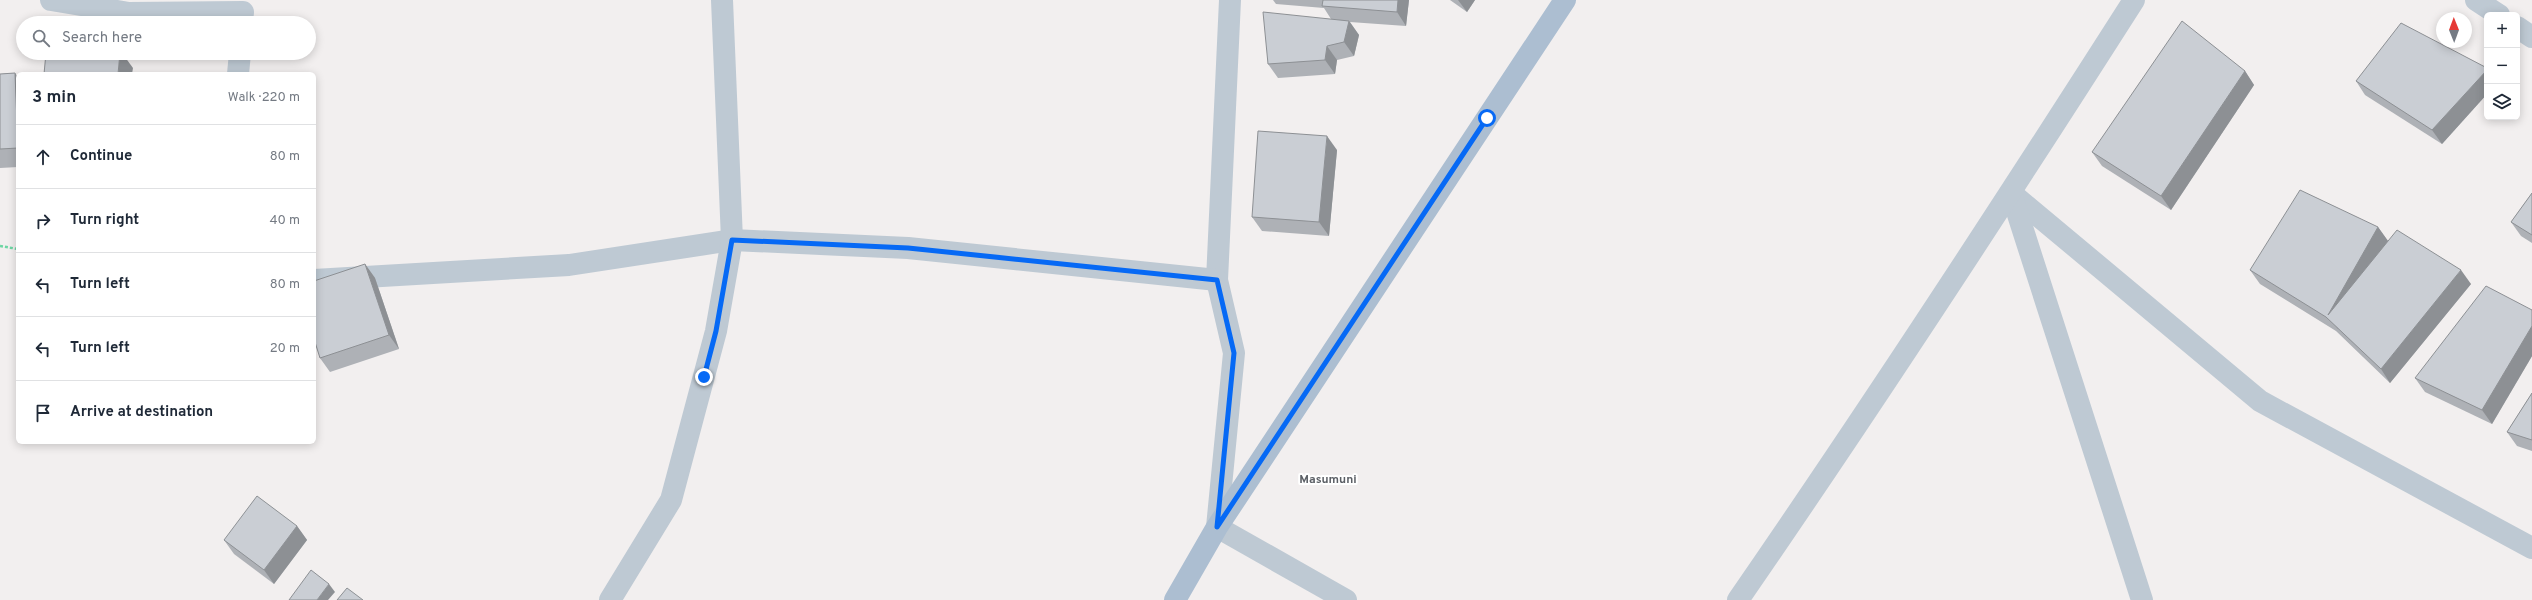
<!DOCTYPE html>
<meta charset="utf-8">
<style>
body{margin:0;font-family:Overpass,sans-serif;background:#f6f6f7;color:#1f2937}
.controls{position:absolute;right:12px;top:12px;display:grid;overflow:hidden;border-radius:6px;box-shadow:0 2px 10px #0003}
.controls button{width:36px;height:36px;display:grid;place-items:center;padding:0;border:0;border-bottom:1px solid #e0e1e3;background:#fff;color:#1f2937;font:20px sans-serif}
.compass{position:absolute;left:2436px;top:12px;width:36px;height:36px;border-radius:50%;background:#fff;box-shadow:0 2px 10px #0003;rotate:359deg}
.stop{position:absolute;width:12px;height:12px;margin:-9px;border:3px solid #0669f5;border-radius:50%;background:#fff}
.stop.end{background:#0669f5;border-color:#fff;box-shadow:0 1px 4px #0008}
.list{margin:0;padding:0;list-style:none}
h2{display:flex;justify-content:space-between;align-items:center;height:52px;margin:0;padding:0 16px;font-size:17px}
h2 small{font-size:13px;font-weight:400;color:#747a83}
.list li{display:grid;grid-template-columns:26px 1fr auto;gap:12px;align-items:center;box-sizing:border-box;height:64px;padding:0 16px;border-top:1px solid #e0e1e3}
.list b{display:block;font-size:15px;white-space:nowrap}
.list em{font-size:13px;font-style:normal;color:#747a83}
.icon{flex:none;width:22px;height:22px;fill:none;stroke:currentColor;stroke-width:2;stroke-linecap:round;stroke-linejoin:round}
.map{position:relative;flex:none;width:2532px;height:600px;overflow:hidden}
.search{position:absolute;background:#fff;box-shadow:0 2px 10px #0003;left:16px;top:16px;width:300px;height:44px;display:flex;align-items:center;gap:10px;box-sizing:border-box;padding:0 14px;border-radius:22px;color:#747a83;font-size:15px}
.panel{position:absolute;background:#fff;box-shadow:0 2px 10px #0003;left:16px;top:72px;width:300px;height:372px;border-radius:6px}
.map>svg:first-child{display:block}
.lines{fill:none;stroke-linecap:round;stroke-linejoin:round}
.path{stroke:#6dd6a4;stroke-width:2.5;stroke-dasharray:3 2;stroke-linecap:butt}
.minor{stroke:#bec9d3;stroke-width:22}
.major{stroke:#acbed1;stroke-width:22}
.wall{fill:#aeb1b6}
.shaded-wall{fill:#8d9094}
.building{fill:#caced4;stroke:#8d9094}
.route{stroke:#0669f5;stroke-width:5}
.labels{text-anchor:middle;stroke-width:4;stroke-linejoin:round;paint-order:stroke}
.quarter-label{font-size:12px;font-weight:bold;fill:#5b5f65;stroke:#fff}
</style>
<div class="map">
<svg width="2532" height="600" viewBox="0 0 2532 600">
<rect width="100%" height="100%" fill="#f2efef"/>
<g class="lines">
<polyline class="path" points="0,246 18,249"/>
<g class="minor">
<polyline points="51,0 129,13 243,12 242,23"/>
<polyline points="1230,0 1217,280 1234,353 1217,527 1346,600"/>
<polyline points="2476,0 2499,15"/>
<polyline points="2517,27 2532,37"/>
<polyline points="238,74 240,53"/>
<polyline points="2011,193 2260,401 2532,548"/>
<polyline points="2011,193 2142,600"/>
<polyline points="314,280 569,265 732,240 908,248 1217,280"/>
<polyline points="610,600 671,500 716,331 732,240 722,0"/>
<path d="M1738,600C1874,403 2005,202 2134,0"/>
</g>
<polyline class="major" points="1175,600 1217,527 1565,0"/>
</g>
<g class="wall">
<polygon points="1273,0 1409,0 1406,26 1350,22 1359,35 1354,56 1337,60 1335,74 1278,78 1268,64 1331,19 1324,8 1276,4"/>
<polygon points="1450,0 1475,0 1467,12"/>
<polygon points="2487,68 2487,94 2442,144 2365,95 2356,81"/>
<polygon points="2245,71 2254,85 2171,210 2102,166 2092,152"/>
<polygon points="15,73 18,78 18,167 0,168 0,74"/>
<polygon points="1337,150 1329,236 1262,231 1252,217"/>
<polygon points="2532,193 2532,243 2521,236 2511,222"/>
<polygon points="2378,227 2388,241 2471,284 2390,383 2336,331 2260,284 2250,270"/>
<polygon points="365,264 375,278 399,349 330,372 320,358"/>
<polygon points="2532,310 2532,356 2492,424 2425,392 2415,378"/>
<polygon points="2532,393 2532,451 2517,446 2507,432"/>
<polygon points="297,526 307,540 274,584 234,554 224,540"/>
</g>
<g class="shaded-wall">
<polygon points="1398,0 1409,0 1406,26 1397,12"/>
<polygon points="1458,0 1475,0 1467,12"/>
<polygon points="1349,21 1359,35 1354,56 1344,42"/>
<polygon points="1327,46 1337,60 1335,74 1325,60"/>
<polygon points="120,53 122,53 133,68 132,74 118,74"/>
<polygon points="2487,70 2487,94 2442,144 2432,130"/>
<polygon points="2245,71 2254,85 2171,210 2161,196"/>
<polygon points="15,73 18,78 18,148"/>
<polygon points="1327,136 1337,150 1329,236 1319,222"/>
<polygon points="2378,227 2388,241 2338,329 2328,315"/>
<polygon points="365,264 375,278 399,349 389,335"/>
<polygon points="2461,270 2471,284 2390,383 2381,369"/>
<polygon points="2532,326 2532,356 2492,424 2482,410"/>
<polygon points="297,526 307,540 274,584 264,570"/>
<polygon points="329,584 335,592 328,600 317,600"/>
</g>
<g class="building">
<polygon points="1323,0 1398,0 1397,12 1322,6"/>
<polygon points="1263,12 1349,21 1344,42 1327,46 1325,60 1268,64"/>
<polygon points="2182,21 2245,71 2161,196 2092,152"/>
<polygon points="2401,23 2487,68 2487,70 2432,130 2356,81"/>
<polygon points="46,53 120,53 118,74 44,74"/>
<polygon points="15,73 18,148 0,149 0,74"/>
<polygon points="1258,131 1327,136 1319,222 1252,217"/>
<polygon points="2300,190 2378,227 2328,315 2397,230 2461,270 2381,369 2326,317 2250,270"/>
<polygon points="2532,193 2532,235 2511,222"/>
<polygon points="365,264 389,335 320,358 314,339 314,281"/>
<polygon points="2486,286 2532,310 2532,326 2482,410 2415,378"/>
<polygon points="2532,393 2532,440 2507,432"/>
<polygon points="257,496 297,526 264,570 224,540"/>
<polygon points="311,570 329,584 317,600 289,600"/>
<polygon points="347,588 363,600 337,600"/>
</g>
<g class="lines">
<polyline class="route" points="704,377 716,331 732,240 908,248 1217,280 1234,353 1217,527 1487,118"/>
</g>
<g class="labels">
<g class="quarter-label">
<text x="1328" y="483">Masumuni</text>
</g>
</g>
</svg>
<div class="controls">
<button>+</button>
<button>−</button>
<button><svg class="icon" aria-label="layers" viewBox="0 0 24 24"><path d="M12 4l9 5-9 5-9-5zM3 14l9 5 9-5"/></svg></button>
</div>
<svg class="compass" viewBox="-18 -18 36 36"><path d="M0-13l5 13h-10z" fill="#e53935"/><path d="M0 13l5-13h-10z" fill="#747a83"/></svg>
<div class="stop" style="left:1487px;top:118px"></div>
<div class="stop end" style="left:704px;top:377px"></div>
<div class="search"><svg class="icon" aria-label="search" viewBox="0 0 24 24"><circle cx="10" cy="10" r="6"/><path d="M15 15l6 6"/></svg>Search here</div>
<section class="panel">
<h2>3 min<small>Walk · 220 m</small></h2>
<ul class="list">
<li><svg class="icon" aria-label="ahead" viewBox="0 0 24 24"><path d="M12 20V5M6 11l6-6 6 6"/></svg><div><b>Continue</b></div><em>80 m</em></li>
<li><svg class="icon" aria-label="right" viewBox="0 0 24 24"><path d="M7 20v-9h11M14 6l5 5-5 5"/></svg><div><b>Turn right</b></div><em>40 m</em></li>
<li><svg class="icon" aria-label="left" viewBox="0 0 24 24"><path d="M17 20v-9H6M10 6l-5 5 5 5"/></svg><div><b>Turn left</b></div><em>80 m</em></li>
<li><svg class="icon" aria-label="left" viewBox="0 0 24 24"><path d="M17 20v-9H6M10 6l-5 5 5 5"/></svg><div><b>Turn left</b></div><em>20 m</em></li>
<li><svg class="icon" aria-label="arrive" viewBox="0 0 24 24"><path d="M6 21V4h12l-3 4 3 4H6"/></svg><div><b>Arrive at destination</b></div></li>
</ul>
</section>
</div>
